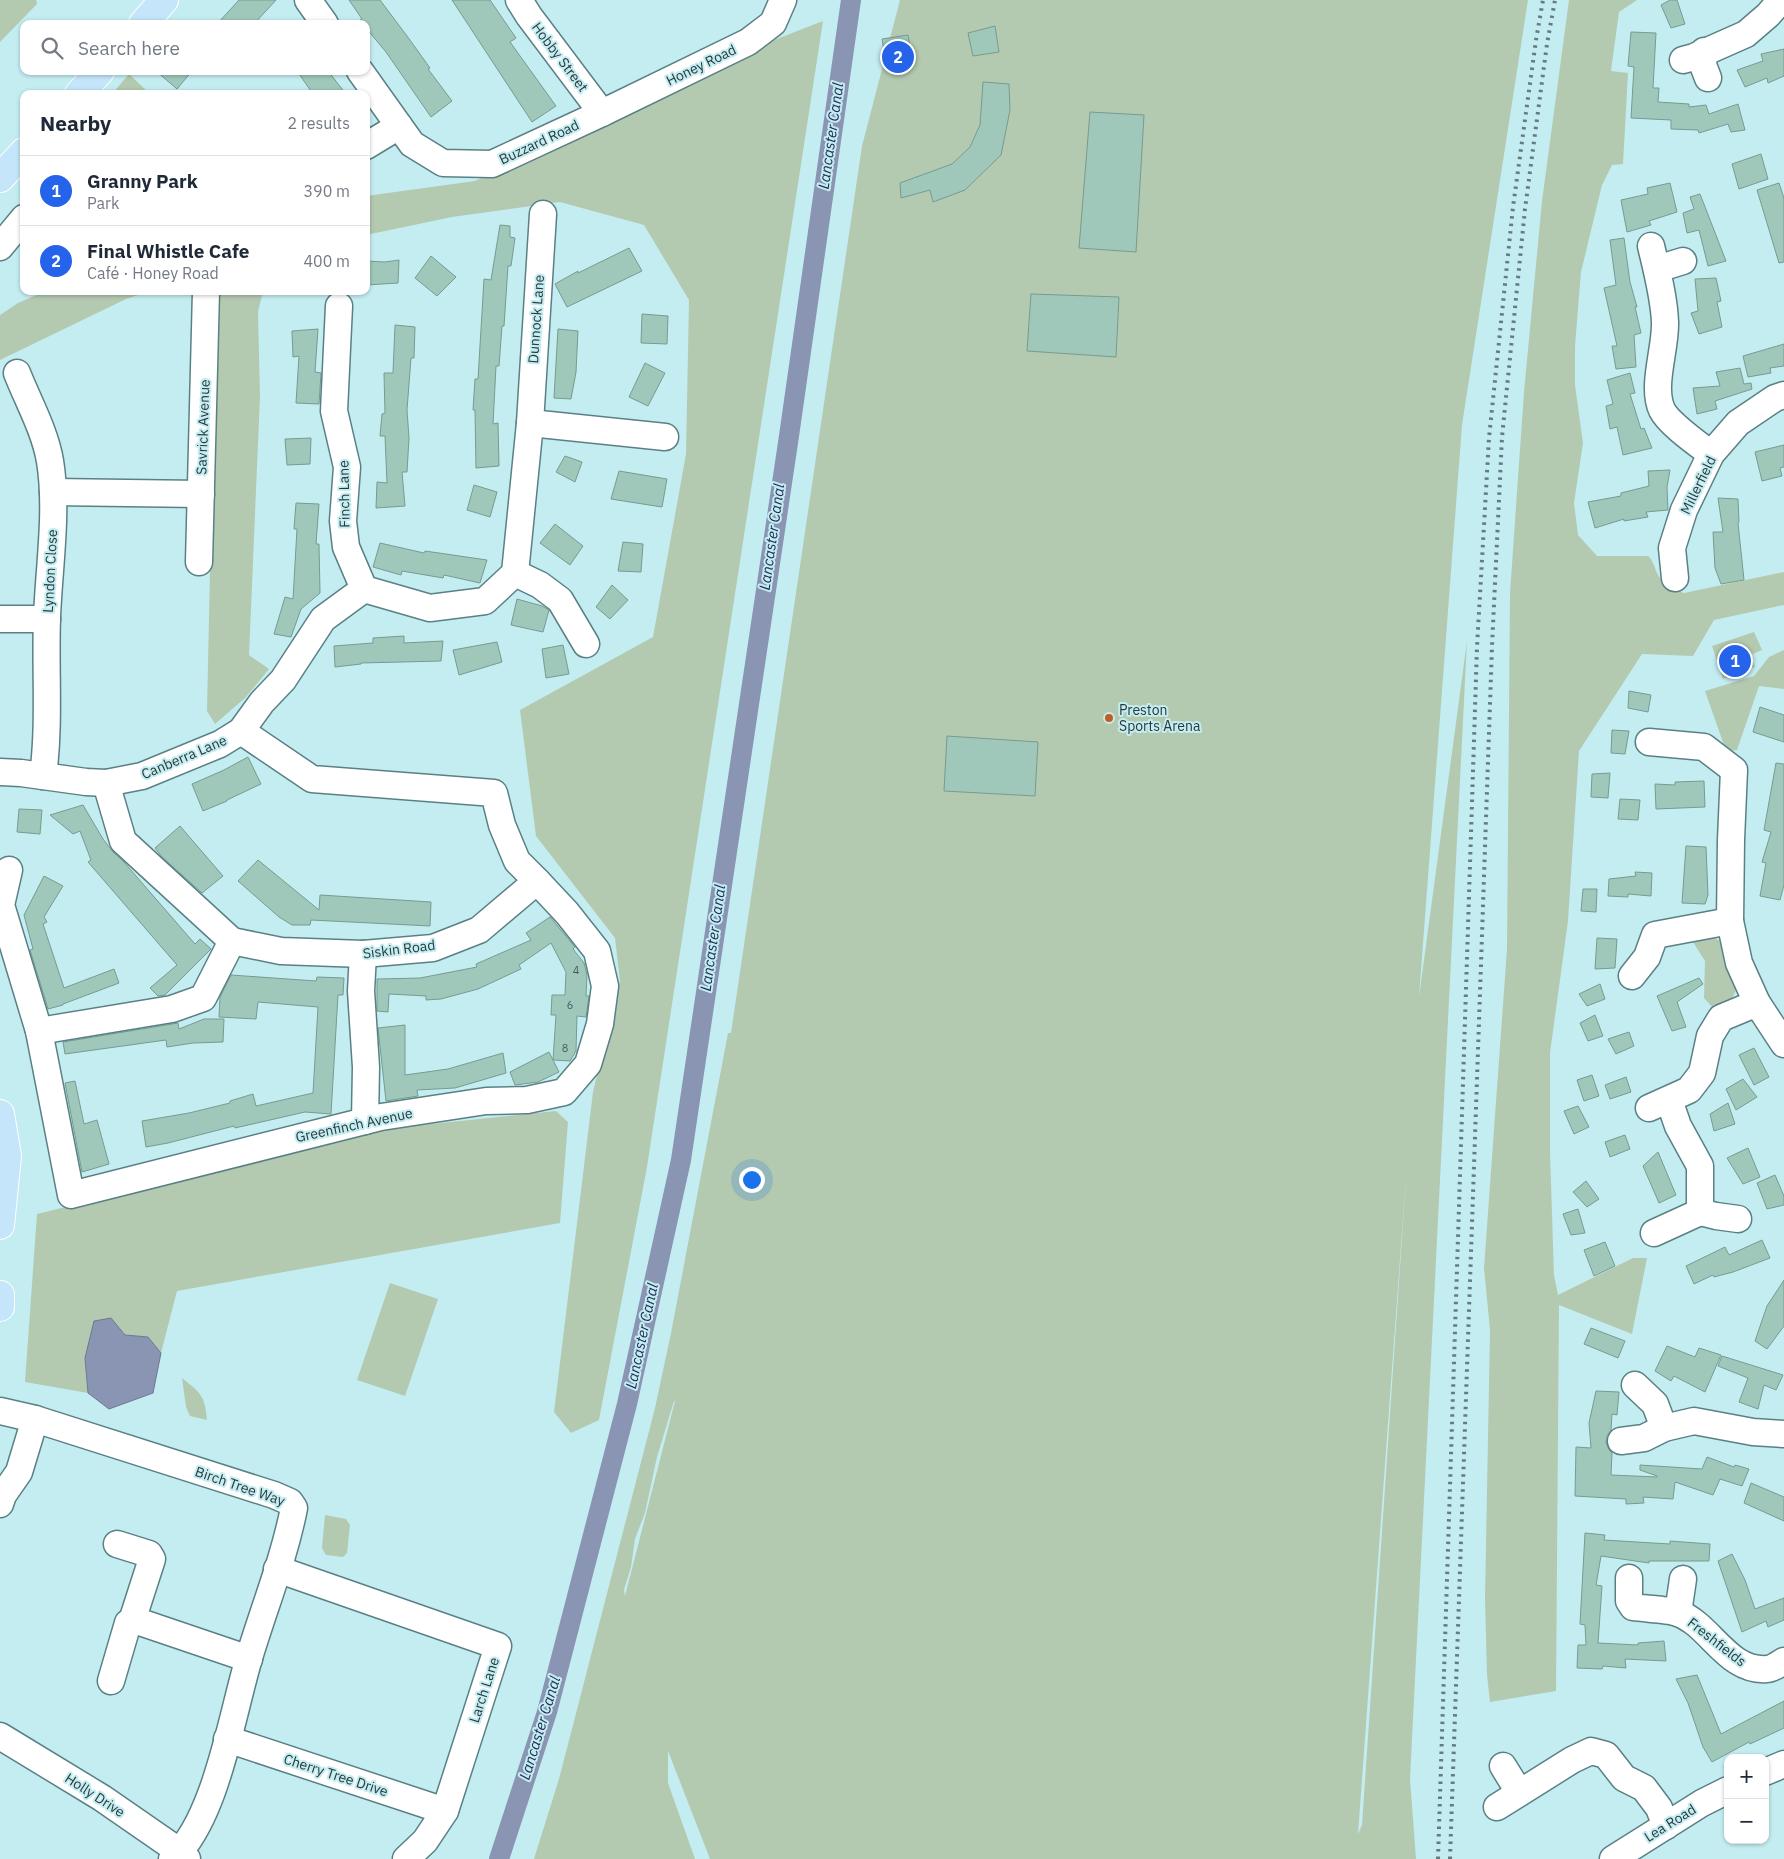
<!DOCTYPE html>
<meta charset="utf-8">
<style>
body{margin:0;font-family:"IBM Plex Sans",sans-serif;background:#f2f2f3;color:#1f2937}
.controls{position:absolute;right:15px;bottom:15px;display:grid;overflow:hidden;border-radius:10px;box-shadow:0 1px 4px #0004}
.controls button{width:45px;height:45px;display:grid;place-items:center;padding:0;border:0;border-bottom:1px solid #e0e1e3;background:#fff;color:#1f2937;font:25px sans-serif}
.you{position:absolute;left:751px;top:1179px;width:18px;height:18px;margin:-12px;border:4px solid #fff;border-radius:50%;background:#1a73e8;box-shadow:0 0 0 8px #1a73e833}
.badge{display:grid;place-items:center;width:32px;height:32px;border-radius:50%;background:#2563eb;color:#fff;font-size:16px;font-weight:700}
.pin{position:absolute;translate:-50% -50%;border:2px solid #fff;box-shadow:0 1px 5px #0006}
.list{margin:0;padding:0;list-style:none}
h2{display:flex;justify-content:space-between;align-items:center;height:65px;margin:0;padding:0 20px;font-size:21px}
h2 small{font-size:16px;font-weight:400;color:#747a83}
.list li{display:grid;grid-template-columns:32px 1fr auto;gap:15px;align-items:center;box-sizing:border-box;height:70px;padding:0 20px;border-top:1px solid #e0e1e3}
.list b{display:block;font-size:19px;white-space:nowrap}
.list p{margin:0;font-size:16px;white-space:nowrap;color:#747a83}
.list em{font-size:16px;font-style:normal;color:#747a83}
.icon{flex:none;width:28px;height:28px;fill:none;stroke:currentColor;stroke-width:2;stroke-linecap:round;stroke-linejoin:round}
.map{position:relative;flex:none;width:1784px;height:1859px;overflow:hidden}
.search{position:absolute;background:#fff;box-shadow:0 1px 4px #0004;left:20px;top:20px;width:350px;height:55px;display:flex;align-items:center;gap:12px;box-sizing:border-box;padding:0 18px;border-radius:10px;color:#747a83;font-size:19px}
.panel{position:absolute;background:#fff;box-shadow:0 1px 4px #0004;left:20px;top:90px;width:350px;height:205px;border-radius:10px}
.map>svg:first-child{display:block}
.green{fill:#b3cab0;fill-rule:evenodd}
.water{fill:#8a94b3;stroke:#6d798f}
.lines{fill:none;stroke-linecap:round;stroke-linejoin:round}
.canal{stroke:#8a94b3;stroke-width:20}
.building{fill:#9fc8bb;stroke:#779b90}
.minor-casing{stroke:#5a8085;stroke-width:29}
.major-casing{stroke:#fff;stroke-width:30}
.minor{stroke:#fff;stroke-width:26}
.major{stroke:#c5e5fa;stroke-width:28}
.rail{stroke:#637c80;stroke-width:4;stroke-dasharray:2.5 5;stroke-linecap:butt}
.poi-dot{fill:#c05d25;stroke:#c4edf2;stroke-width:2}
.labels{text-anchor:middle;stroke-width:4;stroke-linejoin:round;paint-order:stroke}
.number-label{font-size:11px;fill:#465d5c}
.street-label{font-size:14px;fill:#29393c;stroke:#c4edf2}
.poi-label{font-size:14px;fill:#29393c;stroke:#c4edf2;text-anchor:start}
.water-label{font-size:15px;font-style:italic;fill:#222d57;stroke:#c4edf2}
</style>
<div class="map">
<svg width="1784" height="1859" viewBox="0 0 1784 1859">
<rect width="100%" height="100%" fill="#c4edf2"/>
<g class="green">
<polygon points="0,0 36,0 37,4 0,42"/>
<path d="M900,0H1528L1462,425L1419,997L1467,641L1410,1779L1416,1859H710L668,1751V1783L695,1859H534L559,1779L655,1408L671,1333L728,1033H731L862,146ZM1407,1164L1362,1825L1358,1834ZM674,1401H675L625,1596L624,1590L631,1567L635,1539L645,1513L657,1457Z"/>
<path d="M1569,0H1637L1619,12L1611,71L1628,73L1623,164L1612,165L1602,185L1581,272L1575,346V385L1583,443L1574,503L1578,535L1597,556H1648C1653,561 1654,565 1656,571C1661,583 1672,589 1684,593L1784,572V605L1714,620L1693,656L1642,654L1579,751L1568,921L1550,1053V1152L1554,1275L1558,1295L1633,1258H1647L1632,1334L1559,1305L1556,1691L1490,1702L1487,1675L1485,1599L1490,1330L1484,1268L1507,949L1510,593L1524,392L1542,201Z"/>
<polygon points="823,21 647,1167 599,1420 571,1433 554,1412 593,1092 620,981 615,938 536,836 520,710 653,637 686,454 689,300 644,225 560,202 452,217 366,235 366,196 475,181 759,46"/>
<polygon points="129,74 150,94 112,94"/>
<polygon points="46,291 150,291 126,299 0,360 0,315 18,303"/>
<polygon points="216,291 263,291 258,312 260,397 249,655 269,669 245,698 215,724 207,711"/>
<polygon points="1754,632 1762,650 1750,655 1755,667 1723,679 1712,646"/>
<polygon points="1784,650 1784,689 1759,686 1737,750 1726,751 1705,691 1754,676 1769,657"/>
<polygon points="1712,937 1723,942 1736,990 1730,1003 1716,1011 1704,998 1705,961 1691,939"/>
<polygon points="556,1111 568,1122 560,1223 177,1291 161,1353 148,1337 125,1335 111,1318 85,1358 88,1393 25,1382 37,1214 384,1129"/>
<polygon points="390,1283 438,1299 405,1396 357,1380"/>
<path d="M182,1378C201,1393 205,1396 207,1420L190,1416L186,1407Z"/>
<polygon points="325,1515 346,1519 350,1525 347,1553 343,1557 326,1555 322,1548"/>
</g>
<polygon class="water" points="111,1318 125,1335 148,1337 161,1353 153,1393 109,1409 88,1393 85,1358 94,1321"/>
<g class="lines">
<polyline class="canal" points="499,1859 547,1712 627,1404 681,1160 789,436 851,0"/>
</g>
<g class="building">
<polygon points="239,0 276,0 254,24 217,24"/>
<polygon points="349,0 380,0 407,36 430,68 428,69 452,101 431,117 386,52 366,28 366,24 363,24 360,20 362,19"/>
<polygon points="452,0 490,0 516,38 510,42 556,106 532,122"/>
<polygon points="1670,0 1677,0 1685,24 1671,28 1661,5"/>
<polygon points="995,26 999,52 973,56 968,33"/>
<polygon points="1631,32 1656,33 1653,88 1659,88 1658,102 1689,104 1689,107 1706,105 1709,114 1738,104 1745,130 1731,132 1728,124 1699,133 1698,130 1671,129 1671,120 1631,118 1634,67 1628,66"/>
<polygon points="908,35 913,65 887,69 882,39"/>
<polygon points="1784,49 1784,76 1768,83 1767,78 1745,87 1737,70 1763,61 1761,54"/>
<polygon points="156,71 192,71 177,89"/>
<polygon points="297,71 328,71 346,94 313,94"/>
<polygon points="983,82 1009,84 1010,110 1001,155 965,190 933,202 930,190 901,198 900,183 952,164 970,147 980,125"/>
<polygon points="1090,112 1144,115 1136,252 1079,248"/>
<polygon points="1761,154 1768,179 1739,189 1732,164"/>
<polygon points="1670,183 1677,212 1649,221 1651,225 1627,232 1621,200 1648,194 1647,188"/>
<polygon points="1779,183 1784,198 1784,262 1779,263 1757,190"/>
<polygon points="1700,194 1726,261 1708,266 1699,230 1687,233 1683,213 1694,209 1690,197"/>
<polygon points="500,225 510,226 510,237 515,238 511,266 508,266 504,326 502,326 499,366 496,366 493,424 498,423 499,466 476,468 475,410 473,410 475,379 478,379 484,279 491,280"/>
<polygon points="1624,238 1630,282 1637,307 1635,307 1641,333 1634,335 1636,367 1616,369 1612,346 1617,346 1604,288 1616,285 1610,240"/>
<polygon points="629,248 642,271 567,307 555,284 578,271 578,273"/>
<polygon points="431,256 456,277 437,296 415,278"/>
<polygon points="399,260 398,283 366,285 366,261 385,262"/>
<polygon points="1716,278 1721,301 1717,302 1722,327 1699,334 1691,313 1698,311 1695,279"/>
<polygon points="1031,294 1119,297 1116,357 1027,351"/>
<polygon points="642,314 668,316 667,344 641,343"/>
<polygon points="395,325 415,327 414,358 411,358 407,410 409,438 407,472 402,472 405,506 376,508 377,482 387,483 385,436 380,436 382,414 385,413 384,373 393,373"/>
<polygon points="318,329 315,372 321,373 319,404 296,403 299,356 293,357 292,331"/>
<polygon points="558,329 578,331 576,372 571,399 554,398"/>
<polygon points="1784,344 1784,366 1770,368 1771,373 1748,377 1743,356"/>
<polygon points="645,363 665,373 648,406 629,397"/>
<polygon points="1740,368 1744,384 1751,383 1752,389 1715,401 1717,409 1697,414 1693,388 1720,386 1716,372"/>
<polygon points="1630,373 1635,393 1630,394 1641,429 1644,428 1652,448 1623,455 1617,427 1610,429 1606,406 1613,404 1607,380"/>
<polygon points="311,438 310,464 287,465 285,439"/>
<polygon points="1784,445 1784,467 1780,468 1782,476 1762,481 1755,452"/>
<polygon points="565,456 582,462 575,482 556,472"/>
<polygon points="1670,470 1667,487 1668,510 1646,512 1648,517 1624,521 1624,519 1595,528 1588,502 1621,496 1621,493 1649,486 1648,471"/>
<polygon points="619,471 667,479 662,507 611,499"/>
<polygon points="474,485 497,492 490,517 467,510"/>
<polygon points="1718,498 1738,499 1739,522 1738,523 1744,580 1721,584 1715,568 1713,532 1723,532"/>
<polygon points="296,503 319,504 316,544 319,544 320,593 301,609 291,637 274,634 285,597 293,599 297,529 294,529"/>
<polygon points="555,524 583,546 570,565 540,543"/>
<polygon points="623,542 643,544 641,572 618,571"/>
<polygon points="380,543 424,553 425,551 487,560 480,583 444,575 443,578 402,571 401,575 373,567"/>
<polygon points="612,585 628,600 610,619 596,607"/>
<polygon points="517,599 542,606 549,610 543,632 511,625"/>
<polygon points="404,636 404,643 443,641 441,661 361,663 361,664 335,667 334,646 373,643 373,638"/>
<polygon points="497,642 502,662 459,675 453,650"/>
<polygon points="563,645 569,674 546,678 542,649"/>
<polygon points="1629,691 1651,695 1648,712 1628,708"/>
<polygon points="1760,707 1784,715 1784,742 1753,732"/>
<polygon points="1612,730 1629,731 1625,754 1611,753"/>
<polygon points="947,736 1038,742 1035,796 944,791"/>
<polygon points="248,757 261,784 227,800 227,801 203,811 192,784 224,770"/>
<polygon points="1776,763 1784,764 1784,885 1780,900 1760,896 1766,863 1762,862 1771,832 1764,830"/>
<polygon points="1610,773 1608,798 1591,797 1592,774"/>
<polygon points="1704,781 1705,807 1656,809 1655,784 1675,785 1675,782"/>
<polygon points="1620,799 1640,800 1638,820 1618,819"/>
<polygon points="83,805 103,839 113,852 123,861 195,944 200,939 211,949 165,995 158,996 150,988 177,965 88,862 91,860 80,831 73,834 50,815"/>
<polygon points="19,809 42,810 40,834 17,832"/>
<polygon points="180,826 223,876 202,893 162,857 155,848"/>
<polygon points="1686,846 1706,847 1708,895 1705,904 1682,903"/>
<polygon points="258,860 319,910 320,895 431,902 430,926 311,920 310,925 292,925 279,917 238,881"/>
<polygon points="1635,872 1652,873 1651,896 1628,894 1628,897 1608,896 1609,879 1636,876"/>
<polygon points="44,876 63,886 44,917 47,922 43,924 64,988 114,969 119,983 63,1004 63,1005 48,1009 30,950 33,949 24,915"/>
<polygon points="1583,889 1597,889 1596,912 1581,911"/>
<polygon points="550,917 575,947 573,949 584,963 587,975 586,996 589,996 586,1017 577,1016 576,1051 570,1061 553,1060 556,1015 551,1015 552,995 565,995 566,972 551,943 519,965 521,969 478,989 441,999 426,1000 426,996 389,994 388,1012 377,1011 377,979 420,978 477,967 476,964 531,940 526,933"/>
<polygon points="1597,938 1617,939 1615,968 1595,969"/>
<polygon points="231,975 316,981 317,977 344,978 343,995 338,995 331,1114 305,1112 235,1128 234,1126 168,1143 146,1147 142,1121 189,1113 230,1103 230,1101 253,1094 256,1106 313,1093 318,1007 258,1002 256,1019 219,1017 220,997"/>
<polygon points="1699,978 1703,984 1677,1002 1686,1027 1672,1031 1657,996"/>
<polygon points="1600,984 1605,999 1587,1006 1579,994"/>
<polygon points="1595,1015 1603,1036 1588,1041 1580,1023"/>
<polygon points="204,1019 224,1019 223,1042 193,1043 167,1047 166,1040 65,1054 63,1042 178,1023 179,1029"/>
<polygon points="405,1025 405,1075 448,1069 503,1053 506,1073 455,1088 417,1090 418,1096 386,1101 378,1028"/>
<polygon points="1629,1032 1634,1046 1616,1054 1608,1039"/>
<polygon points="1754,1048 1769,1077 1754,1085 1739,1055"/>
<polygon points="549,1052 559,1072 538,1082 515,1085 510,1072"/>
<polygon points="1592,1075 1599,1096 1584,1101 1577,1080"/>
<polygon points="1626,1077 1631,1092 1610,1099 1605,1085"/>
<polygon points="1743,1079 1757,1097 1736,1110 1726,1089"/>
<polygon points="75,1081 84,1124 97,1120 109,1164 82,1172 65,1083"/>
<polygon points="1728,1103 1735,1124 1714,1131 1710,1114"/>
<polygon points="1578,1106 1589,1127 1574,1134 1564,1111"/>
<polygon points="1625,1135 1630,1149 1610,1157 1605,1142"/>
<polygon points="1748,1148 1760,1177 1743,1184 1727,1158"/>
<polygon points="1658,1152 1676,1195 1659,1203 1643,1166"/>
<polygon points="1775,1175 1784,1196 1784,1205 1767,1209 1757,1183"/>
<polygon points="1586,1181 1599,1199 1587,1207 1573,1192"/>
<polygon points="1578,1209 1585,1233 1571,1235 1563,1214"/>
<polygon points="1762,1240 1770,1258 1733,1272 1714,1277 1713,1275 1694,1284 1686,1266 1725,1247 1729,1255"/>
<polygon points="1605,1242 1615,1266 1594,1276 1584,1250"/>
<polygon points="1784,1280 1784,1326 1767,1349 1755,1341 1767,1306"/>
<polygon points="1591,1328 1625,1341 1618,1358 1584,1344"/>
<polygon points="1667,1346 1695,1357 1699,1348 1721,1355 1705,1392 1674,1376 1671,1381 1655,1371"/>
<polygon points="1722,1356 1783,1375 1776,1390 1764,1385 1758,1409 1739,1402 1748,1378 1718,1366"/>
<polygon points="1596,1391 1619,1392 1617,1415 1612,1414 1611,1430 1607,1436 1606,1442 1609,1450 1612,1453 1611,1475 1657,1477 1657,1476 1640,1470 1640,1465 1702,1469 1707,1457 1734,1467 1735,1465 1749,1469 1742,1486 1720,1479 1713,1495 1675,1482 1673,1499 1643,1497 1644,1503 1626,1504 1626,1499 1575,1496 1576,1447 1591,1448 1589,1423"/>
<polygon points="1751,1483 1784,1497 1784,1521 1744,1503"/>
<polygon points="1585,1533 1605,1535 1604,1540 1670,1544 1670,1541 1710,1544 1709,1561 1649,1561 1649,1563 1601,1556 1596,1585 1602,1586 1598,1643 1638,1645 1638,1643 1664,1641 1666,1661 1625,1659 1626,1668 1603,1666 1602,1669 1577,1668 1578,1645 1586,1645 1585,1625 1580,1624"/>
<polygon points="1732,1554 1745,1580 1755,1609 1784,1598 1784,1620 1768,1627 1766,1621 1742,1632 1718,1561"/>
<polygon points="1697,1675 1721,1734 1784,1701 1784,1728 1750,1744 1749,1742 1712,1762 1703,1747 1688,1703 1676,1679"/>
</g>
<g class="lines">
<g class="minor-casing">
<g id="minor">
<polyline points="308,0 325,24"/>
<polyline points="519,0 529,16 602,113"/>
<polyline points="1704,51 1703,65 1708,78"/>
<polyline points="1683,60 1694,57 1746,34 1768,15 1781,0"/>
<polyline points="360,71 412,144 443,163 492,164 602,113 748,42 773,23 783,0"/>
<polyline points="366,146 399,126"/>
<path d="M1651,246C1657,271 1664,297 1665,322C1666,349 1651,386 1662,410C1669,424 1698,444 1711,454"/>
<polyline points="0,247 24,218"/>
<polyline points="1657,269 1683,261"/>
<polyline points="339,306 334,411 347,467 343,521 346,547 364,589"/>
<path d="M17,373C28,401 45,431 50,461C58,510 49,567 47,617C45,670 50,723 43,776"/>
<polyline points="530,423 665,437"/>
<polyline points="53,492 201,494"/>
<polyline points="199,562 206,291"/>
<polyline points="515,573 540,585 560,600 586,644"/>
<polyline points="1675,578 1672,548 1684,510 1711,454 1738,423 1775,398 1784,395"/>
<polyline points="0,619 47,619"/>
<polyline points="1649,742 1704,747 1734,770 1731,840 1730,921 1739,963 1757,1003 1784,1044"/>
<polyline points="0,772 21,773 86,782 106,783 142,776 220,744 241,731 262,702 283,680 323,619 364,589 430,608 485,601 515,573 530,423 543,214"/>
<polyline points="106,783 123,841 232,941 281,951 363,954 433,948 479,930 537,881 517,861 502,825 494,793 312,779 241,731"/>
<polyline points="9,870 1,905 39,1031 71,1195 381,1117 486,1101 527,1100 564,1092 588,1064 600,1024 605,986 597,951 567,913 537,881"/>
<polyline points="363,954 361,991 366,1067 365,1121"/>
<polyline points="1632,976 1647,957 1655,935 1730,921"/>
<polyline points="39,1031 172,1009 203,998 232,941"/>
<polyline points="1649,1108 1689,1090 1702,1073 1710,1036 1721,1018 1757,1003"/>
<polyline points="1700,1212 1716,1216 1738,1219"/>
<polyline points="1654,1233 1700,1212 1700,1166 1678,1126 1669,1100"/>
<polyline points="1635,1385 1655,1404 1664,1428"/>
<path d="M0,1411L35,1419L274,1495L290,1502L294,1508C284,1559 264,1608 249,1658C232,1714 216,1821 172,1859"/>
<polyline points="1621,1441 1644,1438 1664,1428 1694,1421 1753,1432 1784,1434"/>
<polyline points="0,1504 3,1495 19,1472 35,1419"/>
<polyline points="117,1544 149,1554 152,1559 132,1621"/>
<polyline points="277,1569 498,1646 445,1811 425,1841 406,1859"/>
<path d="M1629,1578V1601L1633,1607C1645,1609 1668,1609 1678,1613C1711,1625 1727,1672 1767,1669C1772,1669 1779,1664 1784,1661"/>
<polyline points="1678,1613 1683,1579"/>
<polyline points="111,1681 128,1623 134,1620 249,1659"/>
<polyline points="0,1736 102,1798 180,1852 187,1859"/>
<polyline points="227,1739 445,1811"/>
<polyline points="1503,1766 1519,1792"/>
<polyline points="1765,1772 1784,1764"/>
<polyline points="1497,1807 1572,1760 1591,1751 1606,1755 1624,1778 1644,1788 1659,1808 1666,1826"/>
<polyline points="1613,1859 1702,1803 1728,1790"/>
</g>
</g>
<g class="major-casing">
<g id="major">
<polyline points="143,24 164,0"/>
<polyline points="79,94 100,71"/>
<polyline points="0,178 24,152"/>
<polyline points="0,1114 7,1156 0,1225"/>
<polyline points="0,1295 0,1307"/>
</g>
</g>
<use href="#minor" class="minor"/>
<use href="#major" class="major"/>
<g class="rail">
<polyline points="1438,1859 1477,647 1489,438 1513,207 1536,40 1543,0"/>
<polyline points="1450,1859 1492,646 1502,437 1525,209 1547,44 1555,0"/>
</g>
</g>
<circle class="poi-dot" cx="1109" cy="718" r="5"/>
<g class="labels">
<g class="number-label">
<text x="576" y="974">4</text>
<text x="570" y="1009">6</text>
<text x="565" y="1052">8</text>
</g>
<g class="street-label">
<text transform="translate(560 57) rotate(53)" y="5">Hobby Street</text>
<text transform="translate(701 65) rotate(-26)" y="5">Honey Road</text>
<text transform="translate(539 142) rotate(-25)" y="5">Buzzard Road</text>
<text transform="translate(536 319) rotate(-86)" y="5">Dunnock Lane</text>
<text transform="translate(203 427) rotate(-88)" y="5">Savrick Avenue</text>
<text transform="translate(1698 485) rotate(-64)" y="5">Millerfield</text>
<text transform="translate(344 494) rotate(-91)" y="5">Finch Lane</text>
<text transform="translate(50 571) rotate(-87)" y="5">Lyndon Close</text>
<text transform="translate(184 757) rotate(-23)" y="5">Canberra Lane</text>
<text transform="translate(399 949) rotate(-7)" y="5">Siskin Road</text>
<text transform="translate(354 1125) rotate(-12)" y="5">Greenfinch Avenue</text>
<text transform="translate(240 1486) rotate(19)" y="5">Birch Tree Way</text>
<text transform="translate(1717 1642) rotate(38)" y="5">Freshfields</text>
<text transform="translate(484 1690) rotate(-72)" y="5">Larch Lane</text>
<text transform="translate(336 1775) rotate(18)" y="5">Cherry Tree Drive</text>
<text transform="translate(95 1795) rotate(33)" y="5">Holly Drive</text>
<text transform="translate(1670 1823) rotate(-32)" y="5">Lea Road</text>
</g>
<g class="poi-label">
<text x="1119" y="715">Preston<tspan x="1119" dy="16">Sports Arena</tspan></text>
</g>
<g class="water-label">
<text transform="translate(831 136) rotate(-82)" y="5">Lancaster Canal</text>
<text transform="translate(772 537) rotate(-82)" y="5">Lancaster Canal</text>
<text transform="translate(713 938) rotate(-82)" y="5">Lancaster Canal</text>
<text transform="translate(642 1336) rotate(-78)" y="5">Lancaster Canal</text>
<text transform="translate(540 1728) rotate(-73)" y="5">Lancaster Canal</text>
</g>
</g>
</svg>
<div class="controls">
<button>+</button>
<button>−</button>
</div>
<div class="you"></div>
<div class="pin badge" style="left:1735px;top:661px">1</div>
<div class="pin badge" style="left:898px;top:57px">2</div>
<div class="search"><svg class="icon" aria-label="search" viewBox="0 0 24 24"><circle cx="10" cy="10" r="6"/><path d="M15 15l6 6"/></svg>Search here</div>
<section class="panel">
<h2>Nearby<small>2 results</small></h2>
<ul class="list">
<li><span class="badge">1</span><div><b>Granny Park</b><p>Park</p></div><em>390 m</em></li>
<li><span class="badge">2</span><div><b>Final Whistle Cafe</b><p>Café · Honey Road</p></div><em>400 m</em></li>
</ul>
</section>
</div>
